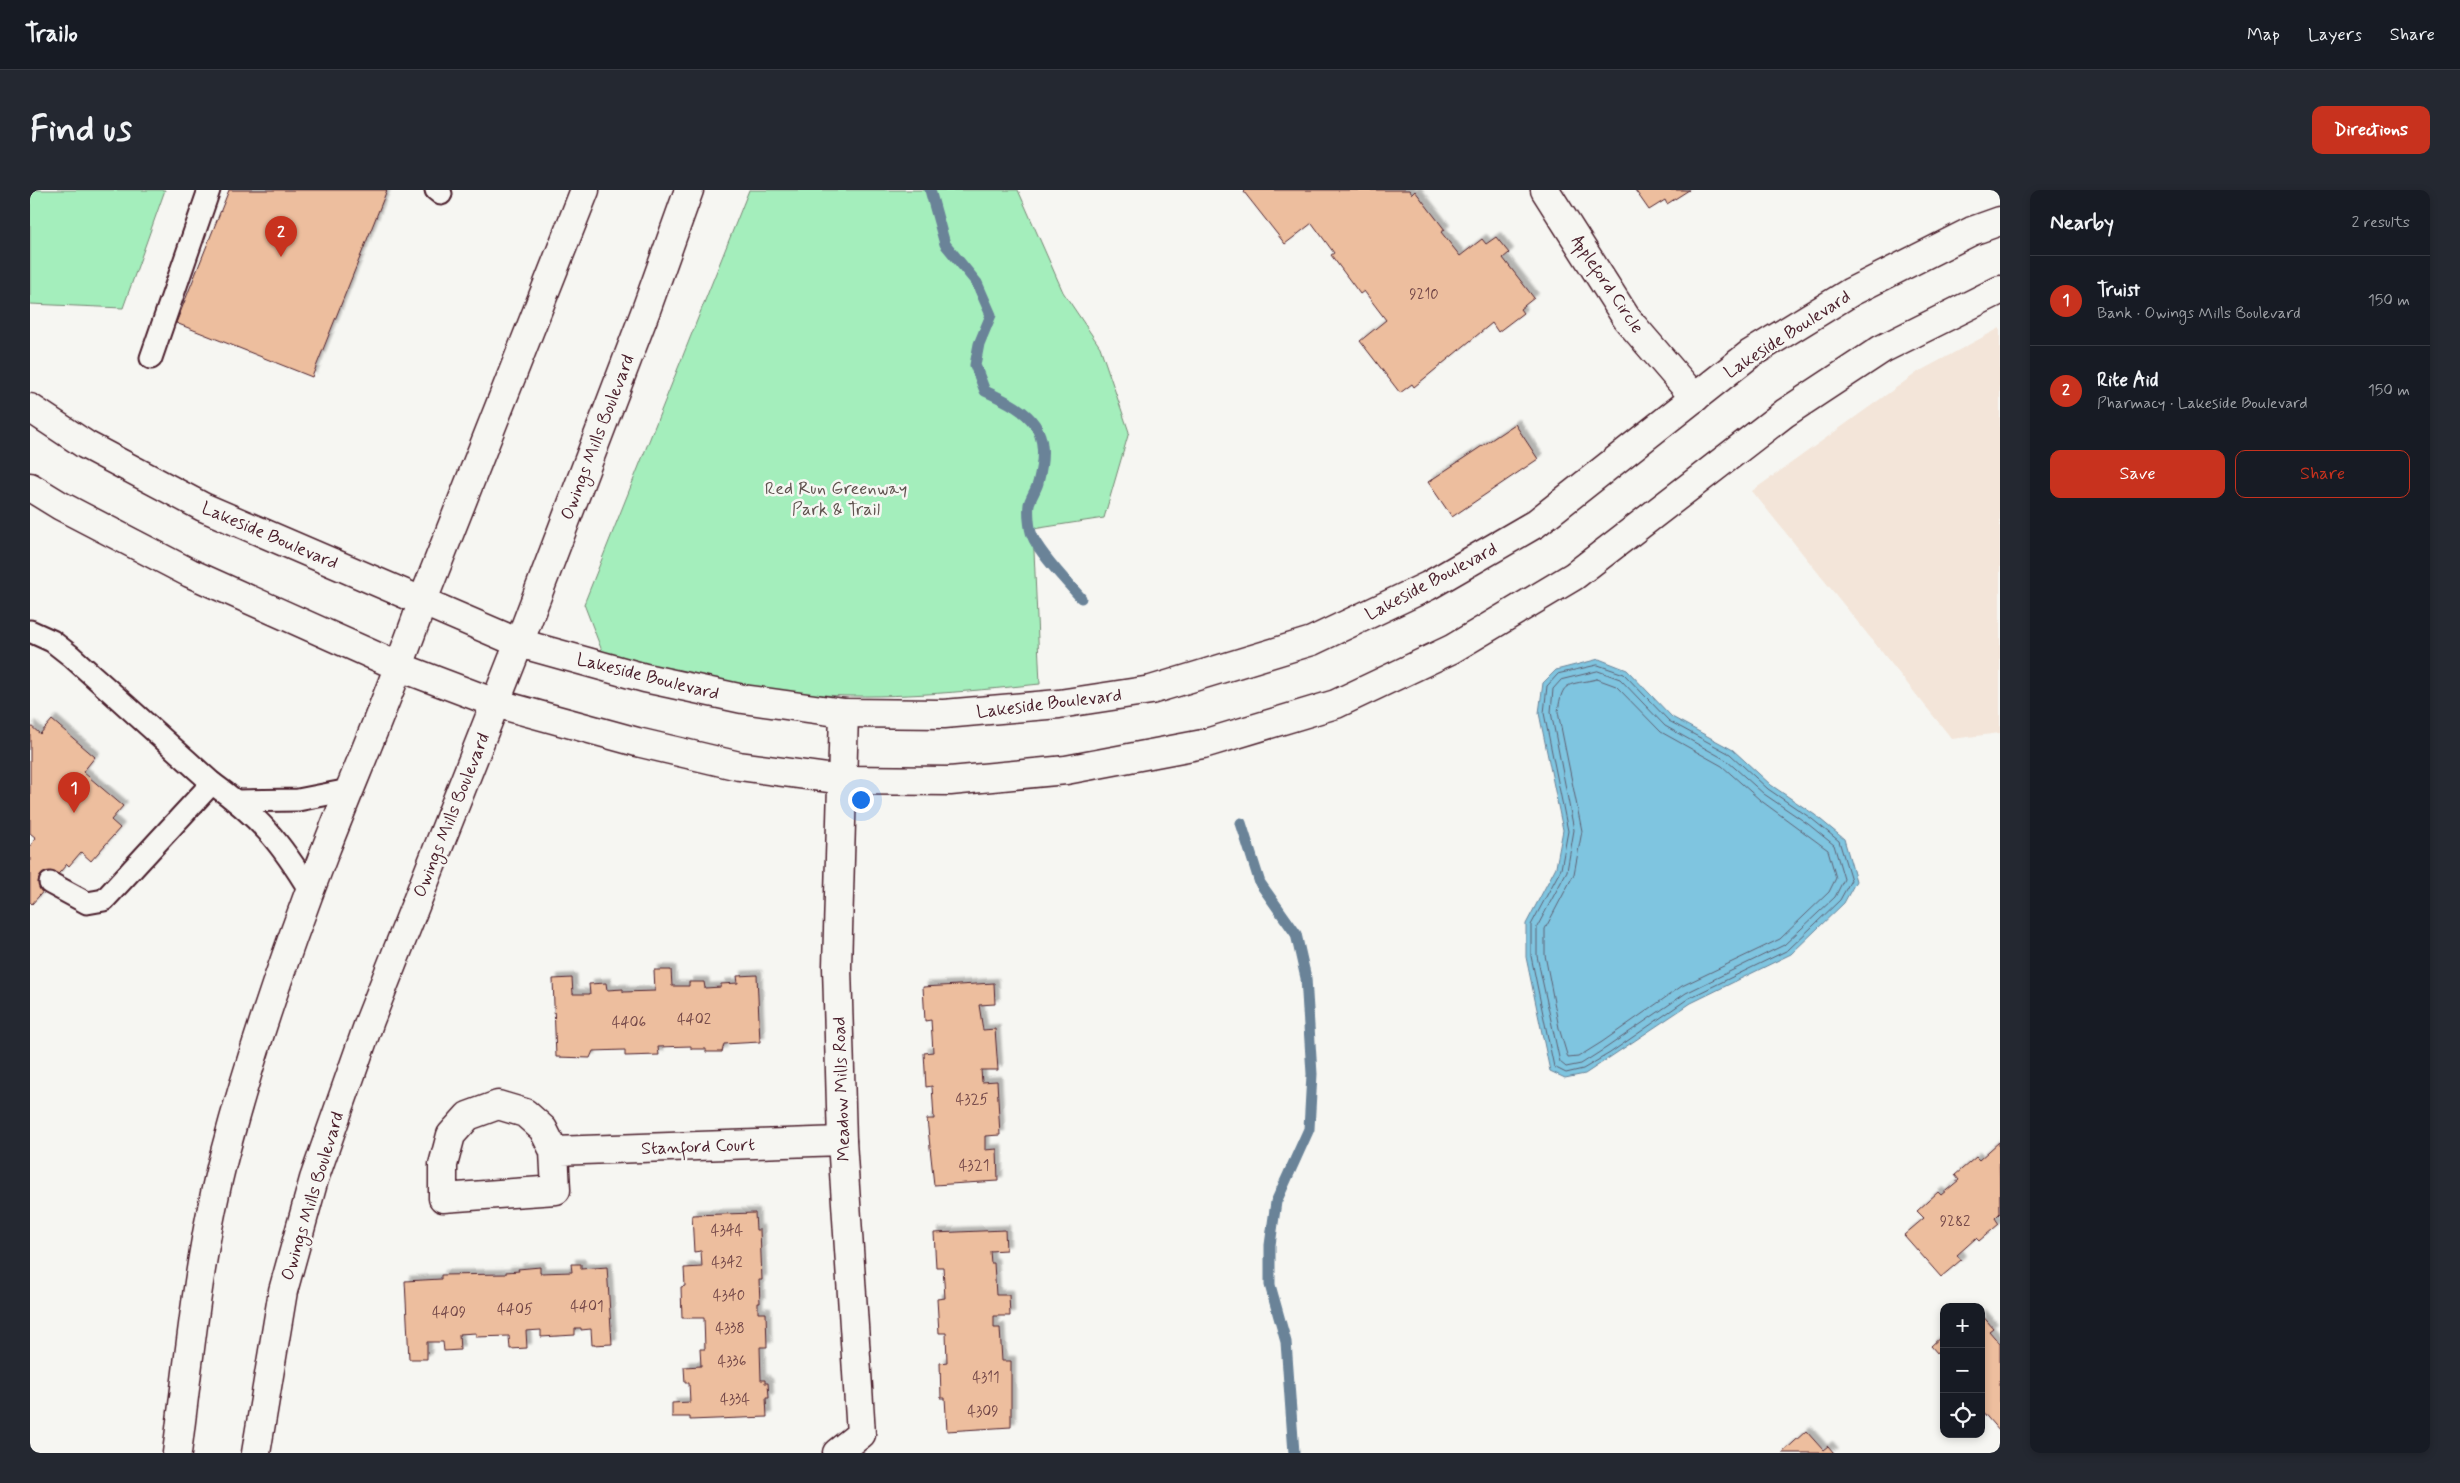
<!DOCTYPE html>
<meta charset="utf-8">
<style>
body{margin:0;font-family:Mynerve,sans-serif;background:#242831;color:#f1f3f6}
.controls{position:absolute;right:15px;bottom:15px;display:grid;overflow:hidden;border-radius:10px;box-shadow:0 2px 8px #0003}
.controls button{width:45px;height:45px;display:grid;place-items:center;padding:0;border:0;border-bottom:1px solid #363941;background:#171b24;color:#f1f3f6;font:25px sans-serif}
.you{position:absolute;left:830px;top:609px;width:18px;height:18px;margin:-12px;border:4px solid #fff;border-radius:50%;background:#1a73e8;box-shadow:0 0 0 8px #1a73e833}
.badge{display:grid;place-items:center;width:32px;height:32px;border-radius:50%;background:#c8321e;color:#fff;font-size:16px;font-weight:700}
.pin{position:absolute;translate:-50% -41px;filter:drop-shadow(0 1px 2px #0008)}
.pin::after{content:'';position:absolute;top:26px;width:18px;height:15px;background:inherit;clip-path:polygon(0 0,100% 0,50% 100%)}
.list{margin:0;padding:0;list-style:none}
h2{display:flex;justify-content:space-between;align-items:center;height:65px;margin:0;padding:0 20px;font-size:21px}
h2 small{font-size:16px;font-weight:400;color:#9ea1a6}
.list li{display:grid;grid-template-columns:32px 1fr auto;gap:15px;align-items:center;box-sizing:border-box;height:90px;padding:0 20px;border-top:1px solid #363941}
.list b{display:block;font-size:19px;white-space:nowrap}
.list p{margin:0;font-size:16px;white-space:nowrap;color:#9ea1a6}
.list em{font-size:16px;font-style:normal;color:#9ea1a6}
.actions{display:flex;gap:10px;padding:15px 20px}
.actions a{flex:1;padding:11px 0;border:1px solid #c8321e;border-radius:10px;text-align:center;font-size:18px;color:#c8321e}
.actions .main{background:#c8321e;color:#fff}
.icon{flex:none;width:28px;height:28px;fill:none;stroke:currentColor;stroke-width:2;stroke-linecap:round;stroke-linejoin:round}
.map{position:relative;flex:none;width:1970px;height:1263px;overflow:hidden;border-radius:10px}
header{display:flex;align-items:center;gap:30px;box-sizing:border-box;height:70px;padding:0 25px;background:#171b24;border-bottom:1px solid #363941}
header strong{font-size:24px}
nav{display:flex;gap:28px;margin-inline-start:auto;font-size:18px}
.intro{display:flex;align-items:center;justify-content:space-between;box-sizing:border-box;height:120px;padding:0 30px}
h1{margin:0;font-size:35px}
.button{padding:12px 22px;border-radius:10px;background:#c8321e;color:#fff;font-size:18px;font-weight:700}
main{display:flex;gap:30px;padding:0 30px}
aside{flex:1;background:#171b24;border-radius:10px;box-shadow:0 2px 8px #0003}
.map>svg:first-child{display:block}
.built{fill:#f3e5d9}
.green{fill:#a4eebc;stroke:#778674}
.water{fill:#7fc5e0;stroke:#6a8398}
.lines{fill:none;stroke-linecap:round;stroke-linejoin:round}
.shore{stroke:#5f6173;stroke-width:1}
.stream{stroke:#6a8398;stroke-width:11}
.building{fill:#edbe9e;stroke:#4a1f2b;filter:url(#shadow)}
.service-casing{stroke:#4a1f2b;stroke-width:25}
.minor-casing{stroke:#4a1f2b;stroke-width:31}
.secondary-casing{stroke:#4a1f2b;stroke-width:31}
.primary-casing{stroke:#4a1f2b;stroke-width:31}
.service{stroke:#f6f6f2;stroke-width:21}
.minor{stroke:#f6f6f2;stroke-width:28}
.secondary{stroke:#f6f6f2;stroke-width:28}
.primary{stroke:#f6f6f2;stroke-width:28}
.labels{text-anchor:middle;stroke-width:5;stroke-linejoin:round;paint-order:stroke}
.number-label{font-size:15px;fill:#734748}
.street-label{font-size:18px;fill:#4a1f2b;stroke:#f6f6f2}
.park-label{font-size:18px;fill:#60534f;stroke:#f6f6f2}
</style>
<header>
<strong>Trailo</strong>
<nav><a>Map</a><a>Layers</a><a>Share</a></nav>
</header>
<div class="intro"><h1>Find us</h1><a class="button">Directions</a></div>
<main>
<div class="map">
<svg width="1970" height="1263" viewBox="0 0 1970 1263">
<defs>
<filter id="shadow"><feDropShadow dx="4.5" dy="-4.5" stdDeviation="1" flood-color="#0004"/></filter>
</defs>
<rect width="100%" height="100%" fill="#f6f6f2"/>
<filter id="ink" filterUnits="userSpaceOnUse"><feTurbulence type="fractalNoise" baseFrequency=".02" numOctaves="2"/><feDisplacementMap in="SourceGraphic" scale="10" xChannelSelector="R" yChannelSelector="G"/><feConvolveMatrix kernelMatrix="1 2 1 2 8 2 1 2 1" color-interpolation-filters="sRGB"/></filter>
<g filter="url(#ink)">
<polygon class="built" points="1970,138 1970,543 1922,549 1722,301 1888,182"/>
<g class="green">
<polygon points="0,0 135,0 93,118 0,114"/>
<path d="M719,0H988L1033,102L1070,157L1099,242L1074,328L1003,339L1010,494C932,502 854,510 776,504C708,499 643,486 577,474L554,414Z"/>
</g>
<polygon class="water" points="1569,469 1597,480 1642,527 1703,560 1741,595 1785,625 1814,649 1826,691 1814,713 1761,764 1661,813 1555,884 1535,888 1520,881 1496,767 1496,734 1526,677 1533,640 1509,523 1513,493 1526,480"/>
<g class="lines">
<g class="shore">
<polygon points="1568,475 1594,484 1639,531 1700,564 1738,599 1782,629 1809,651 1821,690 1810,710 1758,760 1659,808 1580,863 1553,879 1536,883 1524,877 1501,766 1501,735 1531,679 1538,641 1514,523 1517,496 1528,484"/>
<polygon points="1568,481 1590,489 1635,536 1696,570 1734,604 1778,634 1804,655 1814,689 1805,707 1754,755 1656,803 1576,858 1551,874 1536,877 1530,872 1507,766 1507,737 1537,681 1544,640 1521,522 1523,499 1531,490"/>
<path d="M1567,489L1586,496L1631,542L1692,576L1730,610L1798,660L1806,688L1799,702L1750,749L1652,796L1572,852L1548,867L1538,868L1529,838L1515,765V739L1544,684L1552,641L1528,522C1532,489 1538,496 1567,489Z"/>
</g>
<g class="stream">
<path d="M900,0L915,54L947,93L961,125L949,154L945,175L955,201C1003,223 1022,238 1008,293C1006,300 1001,307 999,314C998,322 999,338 1002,345C1008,362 1038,393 1051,408"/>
<polyline points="1211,633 1230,693 1266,744 1276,788 1282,884 1279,939 1246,1012 1240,1055 1240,1095 1256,1152 1264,1263"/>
</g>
</g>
<g class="building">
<polygon points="199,0 357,0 282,187 146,133"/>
<polygon points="1216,0 1379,0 1382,4 1385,1 1415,40 1411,42 1430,66 1452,49 1456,54 1466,47 1479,63 1473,68 1504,108 1490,119 1493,123 1468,142 1462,133 1384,197 1382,194 1370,203 1330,151 1356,130 1334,101 1330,104 1301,65 1304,63 1282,33 1255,54 1214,2"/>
<polygon points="1605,0 1659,0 1637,14 1635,10 1619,20"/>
<polygon points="1485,234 1508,269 1422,327 1398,292"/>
<polygon points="22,530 65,567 53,582 93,616 81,630 90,638 61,671 51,662 39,676 37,674 2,714 0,712 0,656 6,648 0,643 0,535 10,544"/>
<polygon points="624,780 641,780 642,796 659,796 659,792 674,792 675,798 691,797 691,794 708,793 707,786 727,785 730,852 694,854 692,862 676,862 676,859 661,859 661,856 628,857 629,865 595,866 595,860 563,861 560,868 526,867 523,789 542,788 543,804 560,804 559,794 576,793 577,800 593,799 593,802 625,801"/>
<polygon points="964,793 965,814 949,815 953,840 965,839 968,880 951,880 952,892 967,891 970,945 955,946 955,960 967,959 968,991 904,995 897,929 904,929 902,896 896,897 894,863 903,862 901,830 895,831 893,797"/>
<polygon points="1969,952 1970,1023 1965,1028 1969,1034 1949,1051 1946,1048 1927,1065 1931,1070 1911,1087 1874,1045 1894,1028 1887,1021 1908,1002 1911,1005 1929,990 1925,985 1946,967 1949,970"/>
<polygon points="725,1023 726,1040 730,1040 732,1090 729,1090 730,1113 728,1113 728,1123 736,1123 737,1157 730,1157 731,1190 735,1190 735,1193 738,1193 739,1208 736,1208 737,1227 660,1230 660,1227 642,1227 642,1213 660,1212 659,1193 655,1193 654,1177 671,1176 670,1159 675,1159 674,1128 652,1128 651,1097 655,1096 654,1078 672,1077 671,1061 664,1062 662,1025"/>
<polygon points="975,1040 976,1060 960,1061 961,1073 964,1073 966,1105 979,1105 980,1126 964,1126 964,1138 970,1138 972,1171 981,1171 981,1237 917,1241 915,1208 911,1208 910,1173 917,1172 916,1143 909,1143 907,1109 915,1108 913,1077 906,1077 904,1043"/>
<polygon points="541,1074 551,1074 551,1079 577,1077 582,1154 562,1155 561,1139 551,1140 551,1138 545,1138 545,1145 511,1147 511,1140 496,1141 497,1158 480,1159 479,1146 446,1147 446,1143 429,1144 430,1160 414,1161 413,1152 397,1152 397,1169 379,1169 375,1091 411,1089 411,1085 476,1084 476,1082 489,1081 488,1079 510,1077 510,1083 542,1082"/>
<polygon points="1951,1124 1963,1138 1959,1141 1970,1154 1970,1242 1951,1220"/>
<polygon points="1914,1144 1914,1171 1901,1156"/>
<polygon points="1776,1241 1793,1260 1798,1256 1804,1263 1752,1263"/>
</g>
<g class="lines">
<g class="service-casing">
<g id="service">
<polyline points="406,0 411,4"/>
<polyline points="121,168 179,0"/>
<path d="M0,441L22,451L41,466L182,593C229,627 250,651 280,701"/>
<polyline points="208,611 268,610 319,600"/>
<polyline points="20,693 57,713 74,710 182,593"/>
</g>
</g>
<g class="minor-casing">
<g id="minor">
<polyline points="1515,0 1597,129 1665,208"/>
<polyline points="524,961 526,1000 413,1008 413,975 421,945 438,926 468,915 495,923 513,939 524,961 812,951"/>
<polyline points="807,1263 831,1244 812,951 807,777 814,523"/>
</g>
</g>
<g class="secondary-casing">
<g id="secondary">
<polyline points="0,218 56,255 173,317 489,453 615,488 713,509 814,523 914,524 1029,514 1121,500 1282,451 1398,396 1505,334 1720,164 1821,102 1942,41 1970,31"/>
<polyline points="0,297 31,316 160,383 370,477 465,513 607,552 709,576 813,590 920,591 1036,580 1173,554 1306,514 1422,459 1544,386 1755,223 1852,159 1970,100"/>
</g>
</g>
<g class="primary-casing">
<g id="primary">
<path d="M147,1263C160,1163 169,1060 195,962C222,860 257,759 295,661C328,577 364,495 393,410L555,0"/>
<polyline points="226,1263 253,1101 284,989 340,830 489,453 616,120 659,0"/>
</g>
</g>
<use href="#service" class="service"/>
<use href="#minor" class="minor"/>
<use href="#secondary" class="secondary"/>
<use href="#primary" class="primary"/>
</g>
</g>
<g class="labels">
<g class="number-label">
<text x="1394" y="109">9210</text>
<text x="664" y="834">4402</text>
<text x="599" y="837">4406</text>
<text x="942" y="914">4325</text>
<text x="944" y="980">4321</text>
<text x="1925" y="1036">9282</text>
<text x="697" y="1045">4344</text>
<text x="697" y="1077">4342</text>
<text x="699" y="1110">4340</text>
<text x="557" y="1121">4401</text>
<text x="485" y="1124">4405</text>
<text x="419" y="1127">4409</text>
<text x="700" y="1143">4338</text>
<text x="702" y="1176">4336</text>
<text x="956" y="1192">4311</text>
<text x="705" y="1214">4334</text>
<text x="953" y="1226">4309</text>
</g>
<g class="street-label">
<text transform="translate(1578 94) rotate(56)" y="6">Appleford Circle</text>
<text transform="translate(1757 144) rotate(-33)" y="6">Lakeside Boulevard</text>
<text transform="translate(567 247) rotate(-69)" y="6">Owings Mills Boulevard</text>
<text transform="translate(240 345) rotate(23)" y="6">Lakeside Boulevard</text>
<text transform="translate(1401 391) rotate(-28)" y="6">Lakeside Boulevard</text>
<text transform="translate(618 486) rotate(14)" y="6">Lakeside Boulevard</text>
<text transform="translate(1019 513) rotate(-7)" y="6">Lakeside Boulevard</text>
<text transform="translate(421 625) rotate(-68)" y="6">Owings Mills Boulevard</text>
<text transform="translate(811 899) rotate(-92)" y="6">Meadow Mills Road</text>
<text transform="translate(668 956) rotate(-2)" y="6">Stanford Court</text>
<text transform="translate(282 1006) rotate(-73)" y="6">Owings Mills Boulevard</text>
</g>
<g class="park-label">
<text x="806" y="304">Red Run Greenway<tspan x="806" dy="21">Park &amp; Trail</tspan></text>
</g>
</g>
</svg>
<div class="controls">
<button>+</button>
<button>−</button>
<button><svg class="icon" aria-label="locate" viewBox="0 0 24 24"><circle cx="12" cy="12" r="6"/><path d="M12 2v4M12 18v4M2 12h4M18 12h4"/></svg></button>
</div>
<div class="you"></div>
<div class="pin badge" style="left:44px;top:623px">1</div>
<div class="pin badge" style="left:251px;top:67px">2</div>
</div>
<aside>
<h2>Nearby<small>2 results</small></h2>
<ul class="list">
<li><span class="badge">1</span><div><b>Truist</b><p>Bank · Owings Mills Boulevard</p></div><em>150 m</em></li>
<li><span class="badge">2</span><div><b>Rite Aid</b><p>Pharmacy · Lakeside Boulevard</p></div><em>150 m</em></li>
</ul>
<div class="actions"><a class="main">Save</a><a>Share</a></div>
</aside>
</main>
